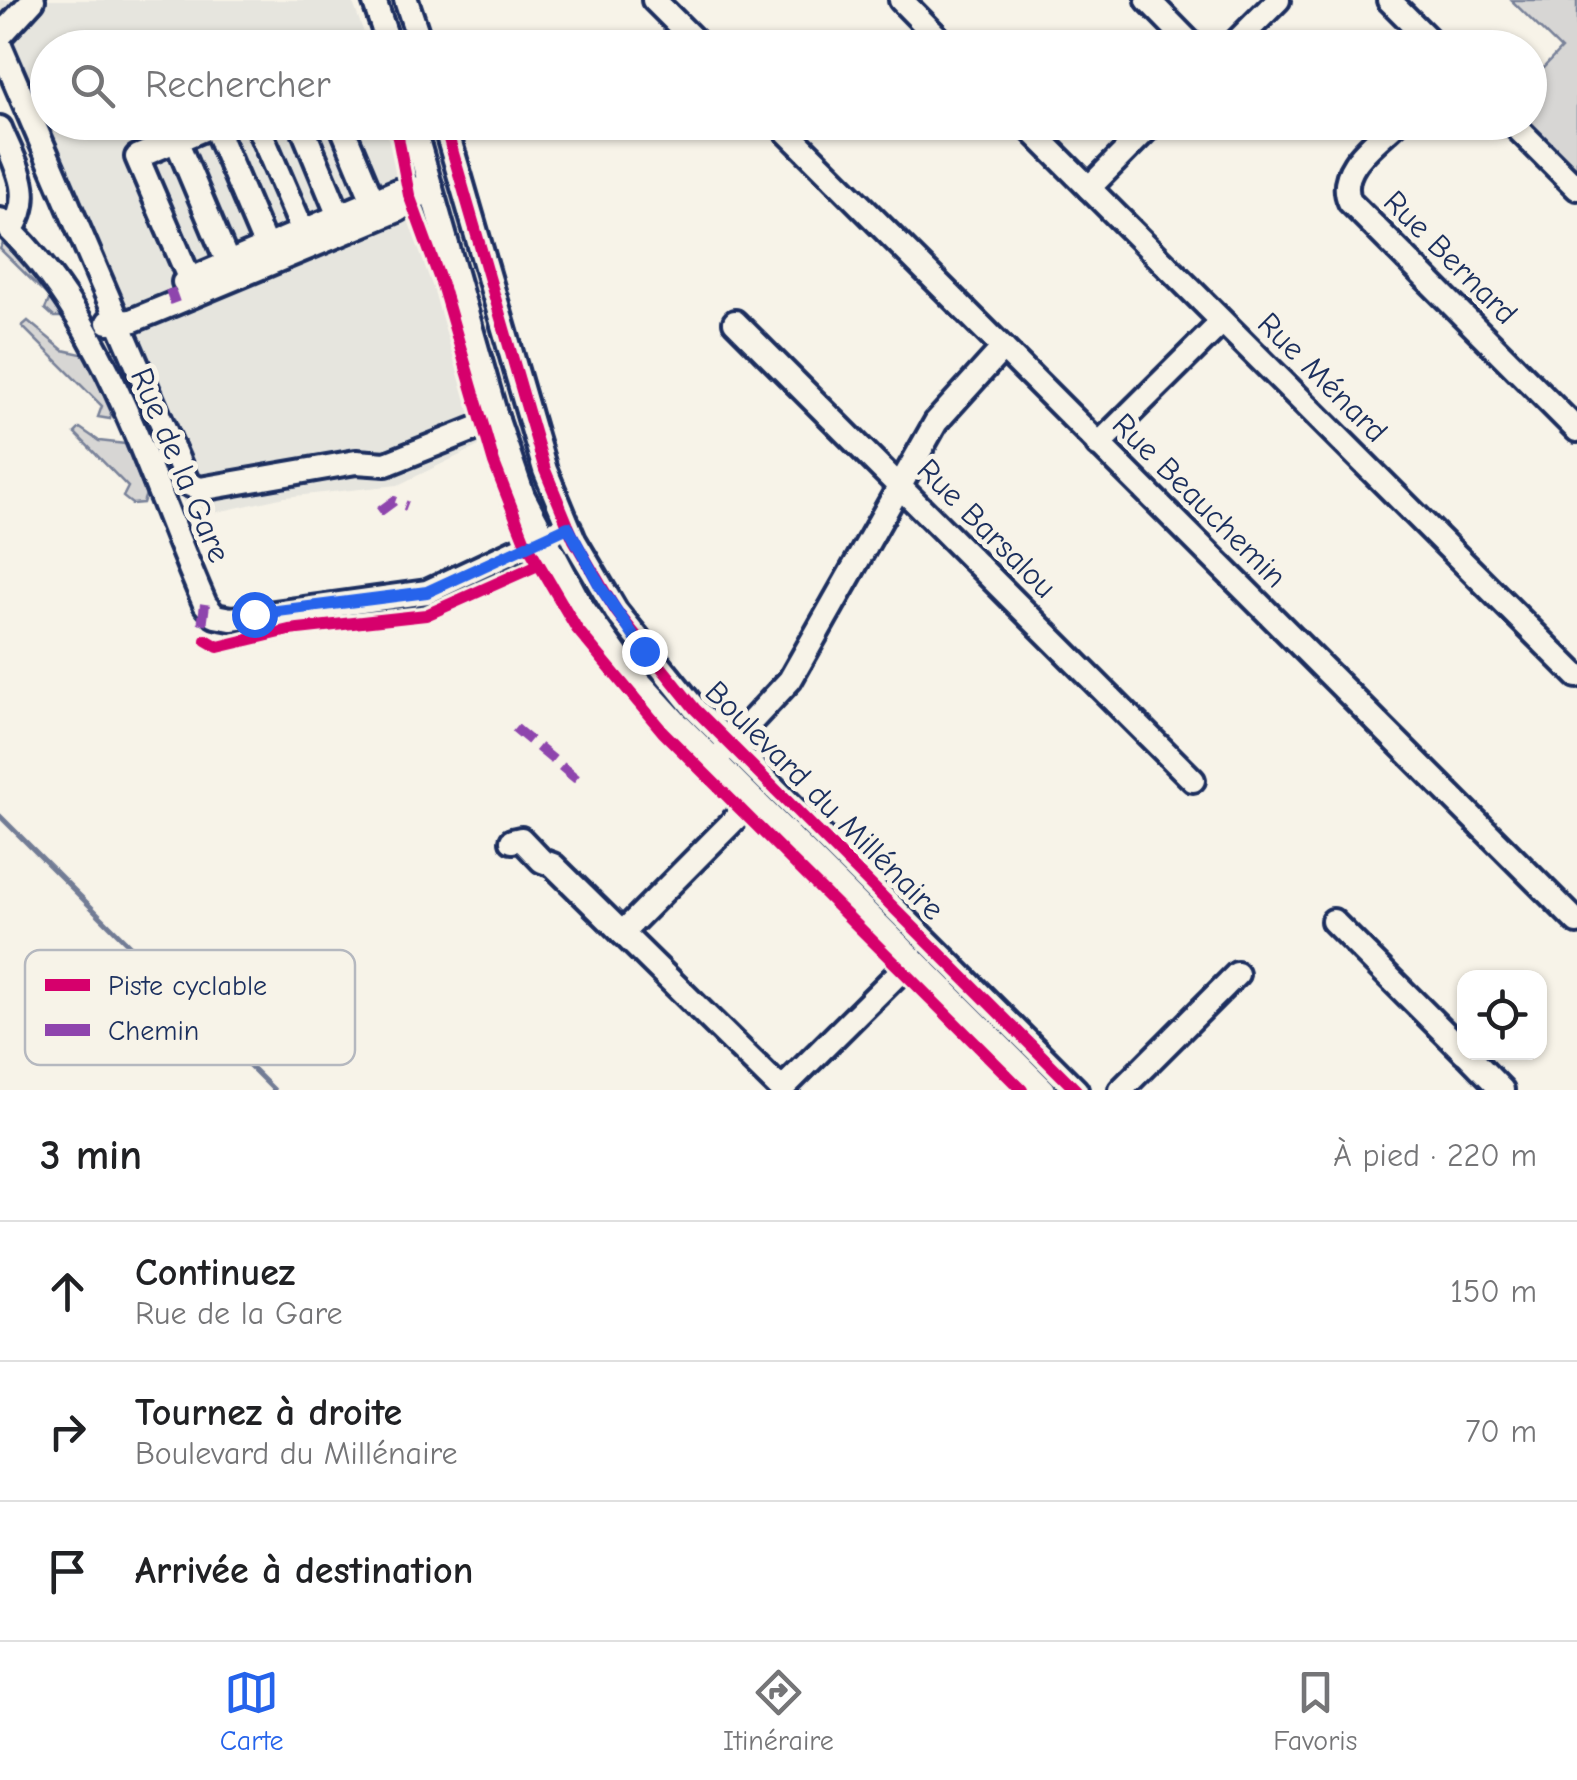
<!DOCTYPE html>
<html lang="fr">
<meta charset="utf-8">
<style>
body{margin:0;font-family:"Comic Neue",sans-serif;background:#f6f6f6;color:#202124}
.controls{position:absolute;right:30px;bottom:30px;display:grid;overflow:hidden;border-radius:20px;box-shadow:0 2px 8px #0004}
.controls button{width:90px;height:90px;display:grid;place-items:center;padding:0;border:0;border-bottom:2px solid #e0e0e0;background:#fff;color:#202124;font:50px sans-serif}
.stop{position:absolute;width:30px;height:30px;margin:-22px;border:8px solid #2563eb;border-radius:50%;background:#fff}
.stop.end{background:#2563eb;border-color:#fff;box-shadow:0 2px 10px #0008}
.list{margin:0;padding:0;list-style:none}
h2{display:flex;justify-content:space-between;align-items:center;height:130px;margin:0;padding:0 40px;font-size:42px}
h2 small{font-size:32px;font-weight:400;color:#757577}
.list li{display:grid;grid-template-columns:65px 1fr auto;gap:30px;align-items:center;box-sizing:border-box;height:140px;padding:0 40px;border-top:2px solid #e0e0e0}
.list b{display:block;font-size:38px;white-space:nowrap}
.list p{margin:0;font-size:32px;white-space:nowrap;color:#757577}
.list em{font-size:32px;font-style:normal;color:#757577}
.icon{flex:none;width:55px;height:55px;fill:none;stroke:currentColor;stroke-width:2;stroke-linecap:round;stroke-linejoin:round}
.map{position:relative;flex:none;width:1577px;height:1090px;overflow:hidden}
.search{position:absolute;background:#fff;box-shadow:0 2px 8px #0004;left:30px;right:30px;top:30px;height:110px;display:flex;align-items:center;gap:25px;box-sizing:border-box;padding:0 35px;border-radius:55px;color:#757577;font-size:38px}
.sheet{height:550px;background:#fff}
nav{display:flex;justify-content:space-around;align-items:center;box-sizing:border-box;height:140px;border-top:2px solid #e0e0e0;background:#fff;font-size:28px;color:#757577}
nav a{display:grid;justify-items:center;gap:5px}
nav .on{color:#2563eb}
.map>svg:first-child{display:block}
.built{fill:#e6e5de}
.green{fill:#d7d6d4;stroke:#798299;stroke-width:2.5}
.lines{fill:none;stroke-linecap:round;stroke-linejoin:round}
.stream{stroke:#727c95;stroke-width:5}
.minor-casing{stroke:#1b2f5e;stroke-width:30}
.minor{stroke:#f7f3e8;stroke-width:22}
.quiet{stroke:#8e44ad;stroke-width:10;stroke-dasharray:20 10;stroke-linecap:butt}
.cycleway-casing{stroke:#f7f3e8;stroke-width:19}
.cycleway{stroke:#d6006c;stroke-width:12}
.route{stroke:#2563eb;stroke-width:12}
.labels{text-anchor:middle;stroke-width:10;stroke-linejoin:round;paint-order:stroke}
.street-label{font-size:32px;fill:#1b2f5e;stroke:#f7f3e8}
.key{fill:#f7f3e8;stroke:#b5b8bf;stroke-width:2.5}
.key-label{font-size:28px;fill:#1b2f5e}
</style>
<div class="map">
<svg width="1577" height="1090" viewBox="0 0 1577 1090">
<rect width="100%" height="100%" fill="#f7f3e8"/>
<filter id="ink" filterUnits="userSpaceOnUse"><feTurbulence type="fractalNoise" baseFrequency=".01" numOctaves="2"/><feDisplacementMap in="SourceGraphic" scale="20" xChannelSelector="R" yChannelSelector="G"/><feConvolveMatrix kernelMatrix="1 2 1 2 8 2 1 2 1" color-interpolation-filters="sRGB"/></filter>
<g filter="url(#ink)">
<polygon class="built" points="0,0 352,0 369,47 48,48 48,122 388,123 415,231 440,294 483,444 398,485 285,497 190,518 0,73"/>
<g class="green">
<polygon points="1511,0 1577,0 1577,173 1526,123 1530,82 1561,49"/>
<polygon points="4,241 47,287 61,317 54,317 45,309 50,298 0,249"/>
<polygon points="28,321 63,350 86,355 111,412 110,419 98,417 102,406 22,326"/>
<polygon points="80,428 99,441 125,444 146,494 143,503 132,504 123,497 128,487 75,433"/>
</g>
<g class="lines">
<polyline class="stream" points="0,816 274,1090"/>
<g class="minor-casing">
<g id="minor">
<polyline points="374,0 390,48"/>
<polyline points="406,0 422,48"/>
<polyline points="654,0 702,48"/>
<polyline points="901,0 948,48"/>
<polyline points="1148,0 1195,48"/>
<polyline points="1389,0 1437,48"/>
<polyline points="0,36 33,0"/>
<polyline points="0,46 188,484 200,489 356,462 386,464 497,420"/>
<polyline points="1230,48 1278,0"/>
<polyline points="256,122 303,231"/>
<polyline points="300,122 339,216"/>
<polyline points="340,122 373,201"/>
<polyline points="412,122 497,420 523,496 580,604 624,665 675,721 1044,1090"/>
<polyline points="444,122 545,470 574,540 616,611 695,709 1076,1090"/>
<polyline points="777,122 1577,922"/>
<polyline points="1023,122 1577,676"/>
<path d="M1397,122C1376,143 1335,169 1350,202L1577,430"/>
<polyline points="1511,122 1577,188"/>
<polyline points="214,125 266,247"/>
<path d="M0,128C14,163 37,194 11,230"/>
<polyline points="176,140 228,263"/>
<polyline points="1089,188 1154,122"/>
<path d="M0,220C108,320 147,473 205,604L215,616L231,619L427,592L555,532"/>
<polyline points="190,280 137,157 220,122"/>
<polyline points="184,282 397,191 428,187"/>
<polyline points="108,322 131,321 175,303 398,210 431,187"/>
<polyline points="735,322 1193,780"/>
<polyline points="1098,445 1222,322"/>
<polyline points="722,753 790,680 936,422 1003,348"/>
<polyline points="512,841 521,839 542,861 553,865 782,1090"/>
<polyline points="1333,921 1464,1052"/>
<polyline points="622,933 754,800"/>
<polyline points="1465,1052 1502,1090"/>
<polyline points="781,1090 913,959"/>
<polyline points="1121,1090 1237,974"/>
</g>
</g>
<use href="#minor" class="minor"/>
<g class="quiet">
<polyline points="170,289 175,303"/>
<polyline points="379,512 394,501 407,506"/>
<polyline points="205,604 202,627 206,640"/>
<polyline points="515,728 579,781"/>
</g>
<g class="cycleway-casing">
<g id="cycleway">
<polyline points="395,122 409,195 443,288 494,463 524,539 577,629 663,732 1022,1090"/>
<polyline points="444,122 545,470 574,540 616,611 695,709 1076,1090"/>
<polyline points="206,640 218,647 289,630 426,615 538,565"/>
</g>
</g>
<use href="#cycleway" class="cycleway"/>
</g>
</g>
<g class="lines" filter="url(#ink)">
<polyline class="route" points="254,614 427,592 568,527 601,588 644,651"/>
</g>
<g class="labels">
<g class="street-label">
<text transform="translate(1451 257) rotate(45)" y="11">Rue Bernard</text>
<text transform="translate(1323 377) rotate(45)" y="11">Rue Ménard</text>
<text transform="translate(181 465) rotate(67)" y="11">Rue de la Gare</text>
<text transform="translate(1200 500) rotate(45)" y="11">Rue Beauchemin</text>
<text transform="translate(987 528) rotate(45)" y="11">Rue Barsalou</text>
<text transform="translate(825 800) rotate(45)" y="11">Boulevard du Millénaire</text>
</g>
</g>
<rect x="25" y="950" width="330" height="115" rx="15" class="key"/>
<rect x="45" y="979" width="45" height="12" fill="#d6006c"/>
<rect x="45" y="1024" width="45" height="12" fill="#8e44ad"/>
<g class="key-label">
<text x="108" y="995">Piste cyclable</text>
<text x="108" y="1040">Chemin</text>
</g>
</svg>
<div class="controls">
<button><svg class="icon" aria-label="locate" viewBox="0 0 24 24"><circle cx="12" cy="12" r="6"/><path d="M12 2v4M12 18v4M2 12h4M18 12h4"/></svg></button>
</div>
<div class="stop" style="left:254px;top:614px"></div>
<div class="stop end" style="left:644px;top:651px"></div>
<div class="search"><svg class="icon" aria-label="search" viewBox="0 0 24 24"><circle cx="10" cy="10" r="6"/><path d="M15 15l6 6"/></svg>Rechercher</div>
</div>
<section class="sheet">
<h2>3 min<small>À pied · 220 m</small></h2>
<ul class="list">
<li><svg class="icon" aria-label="ahead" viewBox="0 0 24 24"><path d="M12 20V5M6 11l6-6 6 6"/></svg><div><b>Continuez</b><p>Rue de la Gare</p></div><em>150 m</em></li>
<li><svg class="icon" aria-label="right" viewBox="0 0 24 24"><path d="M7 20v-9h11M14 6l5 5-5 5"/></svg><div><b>Tournez à droite</b><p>Boulevard du Millénaire</p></div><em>70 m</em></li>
<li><svg class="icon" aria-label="arrive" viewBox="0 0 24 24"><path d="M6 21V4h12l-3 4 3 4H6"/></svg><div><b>Arrivée à destination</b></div></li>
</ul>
</section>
<nav>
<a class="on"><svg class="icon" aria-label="map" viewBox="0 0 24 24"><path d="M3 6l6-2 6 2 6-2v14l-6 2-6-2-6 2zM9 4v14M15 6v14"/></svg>Carte</a>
<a><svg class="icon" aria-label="directions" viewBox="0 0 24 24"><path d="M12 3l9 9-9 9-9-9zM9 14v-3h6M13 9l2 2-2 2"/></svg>Itinéraire</a>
<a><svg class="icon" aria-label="saved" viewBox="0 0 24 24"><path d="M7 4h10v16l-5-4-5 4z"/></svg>Favoris</a>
</nav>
